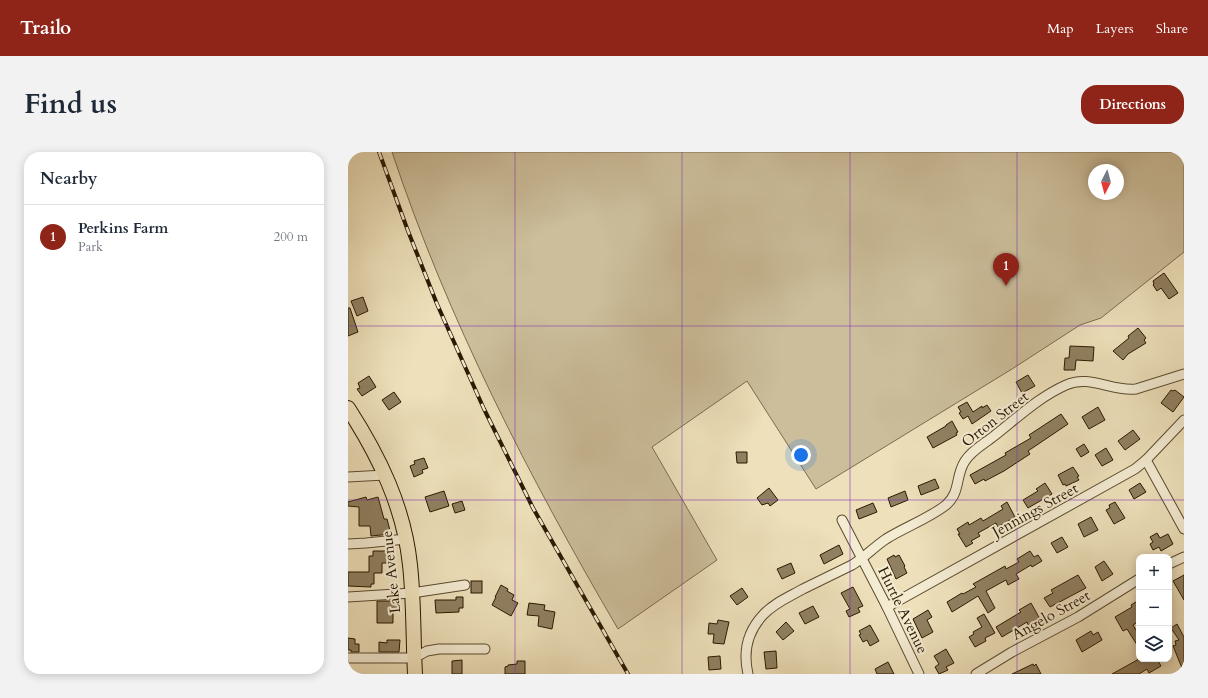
<!DOCTYPE html>
<meta charset="utf-8">
<style>
body{margin:0;font-family:Cardo,serif;background:#f2f2f3;color:#1f2937}
.controls{position:absolute;right:12px;bottom:12px;display:grid;overflow:hidden;border-radius:8px;box-shadow:0 2px 10px #0003}
.controls button{width:36px;height:36px;display:grid;place-items:center;padding:0;border:0;border-bottom:1px solid #e0e1e3;background:#fff;color:#1f2937;font:20px sans-serif}
.compass{position:absolute;left:740px;top:12px;width:36px;height:36px;border-radius:50%;background:#fff;box-shadow:0 2px 10px #0003;rotate:186deg}
.you{position:absolute;left:453px;top:303px;width:14px;height:14px;margin:-10px;border:3px solid #fff;border-radius:50%;background:#1a73e8;box-shadow:0 0 0 6px #1a73e833}
.badge{display:grid;place-items:center;width:26px;height:26px;border-radius:50%;background:#8f2418;color:#fff;font-size:13px;font-weight:700}
.pin{position:absolute;translate:-50% -33px;filter:drop-shadow(0 1px 2px #0008)}
.pin::after{content:'';position:absolute;top:21px;width:14px;height:12px;background:inherit;clip-path:polygon(0 0,100% 0,50% 100%)}
.list{margin:0;padding:0;list-style:none}
h2{display:flex;justify-content:space-between;align-items:center;height:52px;margin:0;padding:0 16px;font-size:17px}
h2 small{font-size:13px;font-weight:400;color:#747a83}
.list li{display:grid;grid-template-columns:26px 1fr auto;gap:12px;align-items:center;box-sizing:border-box;height:64px;padding:0 16px;border-top:1px solid #e0e1e3}
.list b{display:block;font-size:15px;white-space:nowrap}
.list p{margin:0;font-size:13px;white-space:nowrap;color:#747a83}
.list em{font-size:13px;font-style:normal;color:#747a83}
.icon{flex:none;width:22px;height:22px;fill:none;stroke:currentColor;stroke-width:2;stroke-linecap:round;stroke-linejoin:round}
.map{position:relative;flex:none;width:836px;height:522px;overflow:hidden;border-radius:16px}
header{display:flex;align-items:center;gap:24px;box-sizing:border-box;height:56px;padding:0 20px;background:#8f2418;color:#fff}
header strong{font-size:19px}
nav{display:flex;gap:22px;margin-inline-start:auto;font-size:14px}
.intro{display:flex;align-items:center;justify-content:space-between;box-sizing:border-box;height:96px;padding:0 24px}
h1{margin:0;font-size:28px}
.button{padding:10px 18px;border-radius:16px;background:#8f2418;color:#fff;font-size:14px;font-weight:700}
main{display:flex;gap:24px;padding:0 24px}
aside{flex:1;background:#fff;border-radius:16px;box-shadow:0 2px 10px #0003}
.map>svg:first-child{display:block}
.green{fill:#ccbe9b;stroke:#7c6c4e;fill-rule:evenodd}
.building{fill:#908061;stroke:#2b1901}
.lines{fill:none;stroke-linecap:round;stroke-linejoin:round}
.street-casing{stroke:#5c4b2f;stroke-width:11}
.primary-casing{stroke:#2b1901;stroke-width:16}
.street{stroke:#f3ebd2;stroke-width:9}
.primary{stroke:#ede0ba;stroke-width:14}
.rail-casing{stroke:#2b1901;stroke-width:4}
.rail{stroke:#f3ebd2;stroke-width:2.5;stroke-dasharray:8;stroke-linecap:butt}
.grid{fill:none;stroke:#7b2cbf;stroke-width:1;stroke-opacity:0.55}
.labels{text-anchor:middle;stroke-width:4;stroke-linejoin:round;paint-order:stroke}
.street-label{font-size:15px;fill:#2b1901;stroke:#f3ebd2}
</style>
<header>
<strong>Trailo</strong>
<nav><a>Map</a><a>Layers</a><a>Share</a></nav>
</header>
<div class="intro"><h1>Find us</h1><a class="button">Directions</a></div>
<main>
<aside>
<h2>Nearby<small></small></h2>
<ul class="list">
<li><span class="badge">1</span><div><b>Perkins Farm</b><p>Park</p></div><em>200 m</em></li>
</ul>
</aside>
<div class="map">
<svg width="836" height="522" viewBox="0 0 836 522">
<rect width="100%" height="100%" fill="#ede0ba"/>
<filter id="stains"><feTurbulence type="fractalNoise" baseFrequency=".005" numOctaves="4"/><feColorMatrix values="0 0 0 0 .2 0 0 0 0 .09 0 0 0 0 .02 0 0 0 .5 -.17"/></filter>
<radialGradient id="worn" r=".72"><stop offset=".6" stop-color="#630" stop-opacity="0"/><stop offset="1" stop-color="#630" stop-opacity=".3"/></radialGradient>
<path class="green" d="M44,0H836V100L753,166L732,173L664,217L468,337L399,229L304,295L369,408L270,477C181,325 100,168 44,0ZM746,18H770V42H746Z"/>
<g class="building">
<polygon points="816,121 830,141 821,147 813,136 809,139 805,133 806,132 805,129"/>
<polygon points="15,145 20,159 9,164 3,149"/>
<polygon points="0,156 2,156 10,180 0,184"/>
<polygon points="790,176 798,186 796,188 798,191 780,202 775,208 765,199 781,186 780,184"/>
<polygon points="722,194 746,195 745,209 728,208 727,218 716,218 717,206 721,206"/>
<polygon points="680,223 687,234 674,241 668,230"/>
<polygon points="21,224 28,235 14,244 9,237 12,236 10,231"/>
<polygon points="823,238 825,239 827,238 836,245 825,260 813,251"/>
<polygon points="46,240 53,250 41,258 34,248"/>
<polygon points="619,250 625,260 634,254 634,256 639,253 643,259 624,272 620,264 615,267 611,261 613,260 610,255"/>
<polygon points="750,255 757,268 741,277 734,265"/>
<polygon points="713,262 720,272 680,299 682,302 656,319 637,329 636,327 627,332 622,323 658,303 657,301 683,286 681,283"/>
<polygon points="604,269 610,280 608,281 609,283 585,296 579,285 598,274 598,273"/>
<polygon points="785,278 792,287 777,298 770,289"/>
<polygon points="736,292 741,300 733,305 728,297"/>
<polygon points="758,296 765,308 754,314 747,303"/>
<polygon points="388,300 399,300 399,311 389,311"/>
<polygon points="76,306 80,316 74,318 75,321 66,325 62,314 67,312 66,309"/>
<polygon points="725,315 731,324 729,325 731,328 718,334 717,332 715,333 710,323"/>
<polygon points="587,327 591,336 573,343 570,334"/>
<polygon points="697,331 704,342 680,356 675,348 690,339 688,337"/>
<polygon points="792,331 798,340 786,347 781,338"/>
<polygon points="421,336 430,348 422,354 420,351 414,353 409,346"/>
<polygon points="96,339 101,354 82,360 77,345"/>
<polygon points="557,339 560,348 543,355 540,346"/>
<polygon points="18,345 19,348 30,345 36,367 39,367 43,382 23,384 22,374 11,374 11,355 0,354 0,350"/>
<polygon points="114,349 117,358 107,361 104,352"/>
<polygon points="659,350 667,365 650,375 648,371 630,381 632,384 623,389 625,391 618,395 610,382 612,382 609,377 620,370 621,373 633,366 635,369 655,357 653,354"/>
<polygon points="767,350 777,366 766,372 758,358 762,356 761,353"/>
<polygon points="525,351 529,360 511,367 508,358"/>
<polygon points="743,365 750,378 736,385 730,372"/>
<polygon points="809,381 812,386 820,382 825,392 813,399 811,395 805,398 802,392 805,390 802,385"/>
<polygon points="714,385 720,395 709,401 703,391"/>
<polygon points="491,393 495,402 476,412 472,403"/>
<polygon points="25,399 42,399 42,411 34,411 34,421 26,421 26,432 23,432 23,435 0,434 0,420 21,420 21,404 25,404"/>
<polygon points="682,399 686,405 690,403 694,409 684,415 683,413 668,422 671,427 660,433 658,428 638,439 647,456 640,461 630,444 604,460 599,450 614,441 615,442 628,435 625,432 657,414 658,417 671,410 669,407"/>
<polygon points="546,403 547,405 551,403 557,414 556,415 559,421 548,427 539,407"/>
<polygon points="756,409 765,422 754,429 747,415"/>
<polygon points="443,411 447,421 434,427 429,417"/>
<polygon points="730,423 738,436 702,455 696,446 705,441 703,438"/>
<polygon points="836,423 836,448 825,429"/>
<rect x="123" y="429" width="11" height="12"/>
<polygon points="153,433 160,437 159,439 166,443 164,448 170,451 163,464 144,453 148,445 147,445"/>
<polygon points="505,435 515,454 510,456 512,460 501,465 498,459 502,457 493,441"/>
<polygon points="394,436 400,445 389,453 382,444"/>
<polygon points="108,445 115,445 115,456 111,456 111,460 88,461 87,448 108,448"/>
<polygon points="791,448 791,469 785,473 791,483 791,496 779,477 775,479 767,465 784,455 783,453"/>
<polygon points="29,449 49,449 50,458 45,458 45,471 29,471"/>
<polygon points="181,451 197,453 196,458 207,460 204,477 190,474 191,464 179,463"/>
<polygon points="683,451 692,467 680,473 679,470 654,485 648,475 673,460 671,458"/>
<polygon points="465,454 471,465 457,472 451,461"/>
<polygon points="580,458 584,465 579,468 585,480 574,486 565,467"/>
<polygon points="636,462 647,481 637,486 638,489 627,495 621,485 626,482 625,480 634,475 629,466"/>
<polygon points="370,468 381,470 376,492 365,491 366,482 360,482 361,471 369,472"/>
<polygon points="438,470 446,479 435,488 428,480"/>
<polygon points="829,472 836,485 836,516 834,516 825,494 828,493 827,489 831,488 823,476"/>
<polygon points="522,473 531,489 522,494 519,488 515,490 511,483 513,482 511,479"/>
<polygon points="743,479 745,483 750,480 754,488 734,500 728,488"/>
<polygon points="0,486 7,487 7,492 11,492 11,500 3,500 3,498 0,498"/>
<polygon points="39,488 52,488 51,500 31,500 31,490 39,491"/>
<polygon points="598,497 606,511 598,515 600,518 591,522 587,515 591,512 586,504"/>
<polygon points="428,499 429,516 418,517 416,500"/>
<polygon points="372,504 373,517 361,518 360,505"/>
<polygon points="791,507 809,507 813,514 801,521 799,517 791,522 764,522"/>
<polygon points="114,508 114,522 104,522 104,509"/>
<polygon points="169,509 177,509 177,522 157,522 157,515 160,514 160,513 169,512"/>
<polygon points="540,510 546,522 529,522 527,517"/>
<polygon points="685,512 686,514 688,512 693,522 664,522"/>
</g>
<g class="lines">
<g class="street-casing">
<g id="street">
<polyline points="798,308 836,377"/>
<polyline points="0,325 37,323"/>
<polyline points="494,368 539,455 571,522"/>
<polyline points="0,392 18,391 58,387"/>
<polyline points="821,412 836,405"/>
<polyline points="0,445 64,441 117,433"/>
<polyline points="539,455 787,317 798,308 836,268"/>
<polyline points="0,506 66,506 79,499 91,497 137,497"/>
<path d="M400,522C395,500 399,480 415,463C426,451 441,445 455,437C471,429 488,421 504,413C516,406 526,395 538,387C557,375 580,367 598,353C613,340 607,324 617,309C624,298 636,292 646,284C669,266 691,245 718,233C742,222 764,240 788,237L836,222"/>
<polyline points="628,522 664,500 730,465 791,427"/>
<polyline points="835,522 836,522"/>
</g>
</g>
<g class="primary-casing">
<path id="primary" d="M0,256C31,304 56,355 62,413C66,449 65,486 67,522"/>
</g>
<use href="#street" class="street"/>
<use href="#primary" class="primary"/>
<g class="rail-casing">
<polyline id="rail" points="31,0 60,79 89,152 136,257 185,356 280,522"/>
</g>
<use href="#rail" class="rail"/>
</g>
<path class="grid" d="M167,0V522M334,0V522M502,0V522M669,0V522M0,174H836M0,348H836"/>
<g class="labels">
<g class="street-label">
<text transform="translate(647 267) rotate(-38)" y="5">Orton Street</text>
<text transform="translate(687 358) rotate(-29)" y="5">Jennings Street</text>
<text transform="translate(43 420) rotate(-96)" y="5">Lake Avenue</text>
<text transform="translate(555 458) rotate(64)" y="5">Hurtle Avenue</text>
<text transform="translate(703 463) rotate(-29)" y="5">Angelo Street</text>
</g>
</g>
<rect width="100%" height="100%" filter="url(#stains)"/>
<rect width="100%" height="100%" fill="url(#worn)"/>
</svg>
<div class="controls">
<button>+</button>
<button>−</button>
<button><svg class="icon" aria-label="layers" viewBox="0 0 24 24"><path d="M12 4l9 5-9 5-9-5zM3 14l9 5 9-5"/></svg></button>
</div>
<svg class="compass" viewBox="-18 -18 36 36"><path d="M0-13l5 13h-10z" fill="#e53935"/><path d="M0 13l5-13h-10z" fill="#747a83"/></svg>
<div class="you"></div>
<div class="pin badge" style="left:658px;top:134px">1</div>
</div>
</main>
